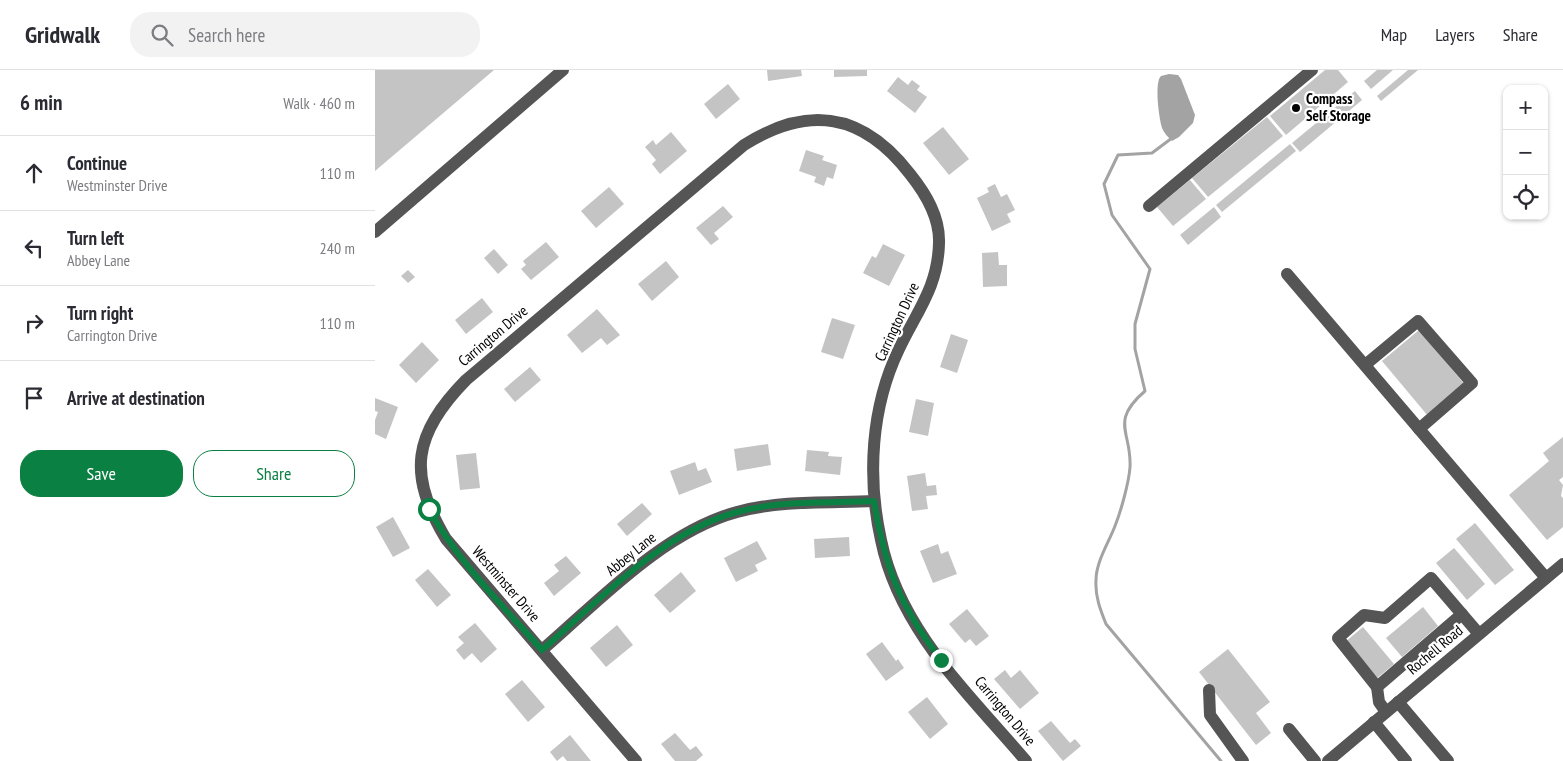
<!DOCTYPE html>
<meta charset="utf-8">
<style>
body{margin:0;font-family:"PT Sans Narrow",sans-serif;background:#f2f2f3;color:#2b2b33}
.controls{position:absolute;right:15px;top:15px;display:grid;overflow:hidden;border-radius:10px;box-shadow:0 1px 4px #0004}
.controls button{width:45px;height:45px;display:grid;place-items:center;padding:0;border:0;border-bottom:1px solid #e1e1e2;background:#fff;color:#2b2b33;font:25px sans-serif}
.stop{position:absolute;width:15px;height:15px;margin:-11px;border:4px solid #0b8043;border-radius:50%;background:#fff}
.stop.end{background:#0b8043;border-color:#fff;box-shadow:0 1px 5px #0008}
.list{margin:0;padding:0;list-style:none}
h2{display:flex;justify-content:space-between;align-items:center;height:65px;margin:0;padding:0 20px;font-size:21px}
h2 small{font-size:16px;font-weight:400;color:#7c7c81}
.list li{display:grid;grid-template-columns:32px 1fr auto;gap:15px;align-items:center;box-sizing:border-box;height:75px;padding:0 20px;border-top:1px solid #e1e1e2}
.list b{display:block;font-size:19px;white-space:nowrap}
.list p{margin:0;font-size:16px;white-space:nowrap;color:#7c7c81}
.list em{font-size:16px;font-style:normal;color:#7c7c81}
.actions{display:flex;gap:10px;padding:15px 20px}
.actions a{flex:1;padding:11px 0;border:1px solid #0b8043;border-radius:20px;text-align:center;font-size:18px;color:#0b8043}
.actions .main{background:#0b8043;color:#fff}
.icon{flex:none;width:28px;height:28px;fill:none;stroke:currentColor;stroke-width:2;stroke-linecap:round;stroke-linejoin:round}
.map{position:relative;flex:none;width:1188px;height:691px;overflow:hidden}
header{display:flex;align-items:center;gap:30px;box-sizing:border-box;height:70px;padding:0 25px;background:#fff;border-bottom:1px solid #e1e1e2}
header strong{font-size:24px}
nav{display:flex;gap:28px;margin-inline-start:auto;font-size:18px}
.search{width:350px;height:45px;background:#f2f2f3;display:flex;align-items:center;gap:12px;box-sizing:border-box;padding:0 18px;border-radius:20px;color:#7c7c81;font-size:19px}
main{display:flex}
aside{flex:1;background:#fff}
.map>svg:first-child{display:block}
.water{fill:#a3a3a3}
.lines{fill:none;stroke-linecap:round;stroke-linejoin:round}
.stream{stroke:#a3a3a3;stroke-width:3}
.building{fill:#c4c4c4}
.minor{stroke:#555;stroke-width:12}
.route{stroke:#0b8043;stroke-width:6}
.poi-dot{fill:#000;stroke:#fff;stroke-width:2}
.labels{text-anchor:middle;stroke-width:4.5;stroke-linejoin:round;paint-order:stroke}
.poi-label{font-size:15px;font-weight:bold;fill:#000;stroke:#fff;text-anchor:start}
.street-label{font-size:15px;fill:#000;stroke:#fff}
</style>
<header>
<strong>Gridwalk</strong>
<div class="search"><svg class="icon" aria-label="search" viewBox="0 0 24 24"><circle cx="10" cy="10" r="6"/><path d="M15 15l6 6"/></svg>Search here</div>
<nav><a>Map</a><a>Layers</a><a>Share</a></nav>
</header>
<main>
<aside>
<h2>6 min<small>Walk · 460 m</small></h2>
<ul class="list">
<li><svg class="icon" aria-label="ahead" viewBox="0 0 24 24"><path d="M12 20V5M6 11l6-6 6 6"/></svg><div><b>Continue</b><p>Westminster Drive</p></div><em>110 m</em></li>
<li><svg class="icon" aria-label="left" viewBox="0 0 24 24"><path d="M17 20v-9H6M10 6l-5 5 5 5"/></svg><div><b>Turn left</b><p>Abbey Lane</p></div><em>240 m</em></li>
<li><svg class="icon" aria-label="right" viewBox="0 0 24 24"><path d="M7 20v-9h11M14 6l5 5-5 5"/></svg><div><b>Turn right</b><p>Carrington Drive</p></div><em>110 m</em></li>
<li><svg class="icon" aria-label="arrive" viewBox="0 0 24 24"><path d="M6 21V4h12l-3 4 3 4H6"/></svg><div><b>Arrive at destination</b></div></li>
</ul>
<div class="actions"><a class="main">Save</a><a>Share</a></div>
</aside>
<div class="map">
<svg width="1188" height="691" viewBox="0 0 1188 691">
<rect width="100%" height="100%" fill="#fff"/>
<path class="water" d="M794,4L803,5L806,9L820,45L818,53L804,67L797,71C793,67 789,63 787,58C784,49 779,12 786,6Z"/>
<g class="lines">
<path class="stream" d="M797,68L777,83L743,85L729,114L737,145L775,199L760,254V279L770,321C734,352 757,362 755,397C754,412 746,441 740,456C734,472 721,492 721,510C720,526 725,539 731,554L846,691"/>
</g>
<g class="building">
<polygon points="0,0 119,0 0,101"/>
<polygon points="392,0 426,0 427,6 393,11"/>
<polygon points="459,0 492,0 492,6 459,7"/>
<polygon points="950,0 963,0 973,12 911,65 895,46"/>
<polygon points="1002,0 1018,0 996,19 989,11"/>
<polygon points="1033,0 1043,0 1006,31 1002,26"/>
<polygon points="523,7 533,15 537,10 545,16 542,20 552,27 540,43 512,21"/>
<polygon points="353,14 365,29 341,49 329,34"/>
<polygon points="980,21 987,30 925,82 917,73"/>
<polygon points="892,47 908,66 833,127 817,108"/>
<polygon points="568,57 594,89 574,105 548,73"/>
<polygon points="296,62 312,81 285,104 277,94 281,90 270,77 278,70 281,75"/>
<polygon points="915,74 921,81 847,142 841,135"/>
<polygon points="431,80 449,86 447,90 462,95 458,109 452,107 449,116 439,112 441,107 424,101"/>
<polygon points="815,110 831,129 798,156 782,137"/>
<polygon points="620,114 626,127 632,124 640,140 632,144 636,152 617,161 602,128 614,122 612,118"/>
<polygon points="234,117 249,134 221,158 206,141"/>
<polygon points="348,136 358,147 339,163 344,169 336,175 321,158"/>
<polygon points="839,137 846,147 813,175 805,165"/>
<polygon points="171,172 184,187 156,210 146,199 151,195 148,191"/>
<polygon points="508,174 530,185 514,216 488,203 497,186 501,188"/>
<polygon points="119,179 133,195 123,204 109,188"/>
<polygon points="623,182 624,195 632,195 632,216 608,217 607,183"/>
<polygon points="291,191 304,207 277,231 263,214"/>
<polygon points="33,200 40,207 33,213 26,206"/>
<polygon points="107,228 118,242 91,264 80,250"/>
<polygon points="222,239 245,265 232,275 226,268 207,283 192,265"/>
<polygon points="457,248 480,255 468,289 446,282"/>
<polygon points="1044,260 1090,315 1053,346 1007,291"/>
<polygon points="576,264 593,270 582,303 565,297"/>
<polygon points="47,272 64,290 41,313 24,295"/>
<polygon points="155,297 166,310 140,332 129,319"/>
<polygon points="0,328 23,337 11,369 0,364 0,350 3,342 0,341"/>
<polygon points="541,329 559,333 553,366 534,362"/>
<polygon points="1188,367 1188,407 1184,410 1188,415 1186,426 1188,428 1188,457 1172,470 1134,425 1174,391 1168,383"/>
<polygon points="393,374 396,395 362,401 359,379"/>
<polygon points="432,380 454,382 453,386 467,387 465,405 430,401"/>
<polygon points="101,383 105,418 85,420 81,385"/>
<polygon points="320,392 323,401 331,398 337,412 304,425 295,401"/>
<polygon points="550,403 552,416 561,415 562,425 551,426 553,439 537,441 532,406"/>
<polygon points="267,433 277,444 252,466 242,454"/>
<polygon points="18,447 35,478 18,487 1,457"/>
<polygon points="1100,453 1139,500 1120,515 1081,469"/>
<polygon points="474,467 475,486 440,488 439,469"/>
<polygon points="382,471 392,489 380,495 383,501 361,512 349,488"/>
<polygon points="563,474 566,484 573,481 582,504 558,513 545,481"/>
<polygon points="1079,478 1110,514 1092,530 1061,493"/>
<polygon points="191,486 206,503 179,526 169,513 184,501 179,495"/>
<polygon points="53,499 76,525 62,537 40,510"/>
<polygon points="306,502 321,521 295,543 279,525"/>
<polygon points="1048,537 1063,556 1027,587 1011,568"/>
<polygon points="592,539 614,566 601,576 595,569 590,573 574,554"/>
<polygon points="100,553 122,579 106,593 97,583 89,590 81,580 89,573 83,567"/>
<polygon points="242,555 258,575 231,597 215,578"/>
<polygon points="988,557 1019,594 1001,609 970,572"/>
<polygon points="507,572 521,591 523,589 529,598 511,611 491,584"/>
<polygon points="853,579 895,632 881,643 896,663 881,675 824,602"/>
<polygon points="630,600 636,608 645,600 664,623 645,639 619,609"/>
<polygon points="147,610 170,637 153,652 130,624"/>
<polygon points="552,627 573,654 555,669 533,642"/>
<polygon points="676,651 695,673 700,669 706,676 688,691 663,661"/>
<polygon points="300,663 315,680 321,676 328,685 321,691 300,691 286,674"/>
<polygon points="195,665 216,691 192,691 188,686 182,691 175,682"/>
</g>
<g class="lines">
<g class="minor">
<polyline points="774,136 937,0"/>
<polyline points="0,162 188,0"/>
<polyline points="912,204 1171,508"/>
<polyline points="990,295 1043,251 1097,313 1044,359"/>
<path d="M167,580C224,531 288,462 362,442C406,430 454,433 499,431"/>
<polyline points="1002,617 1087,544"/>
<polyline points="834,620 835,645 868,691"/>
<polyline points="1023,632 1073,691"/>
<polyline points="1011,642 1004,632 1002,617 963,568 989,545 1010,548 1056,508 1104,564"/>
<polyline points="999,652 1031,691"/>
<polyline points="914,659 940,691"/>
<path d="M261,691L71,469C32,404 38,364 91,310L369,75C434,34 488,43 535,104C551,124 565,147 564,173C563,217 542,241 524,279C496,337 492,407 506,470C524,559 594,624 651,691"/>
<polyline points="953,691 1188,494"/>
</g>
</g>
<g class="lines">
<path class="route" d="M54,439C83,492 127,535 167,580C224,530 288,462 362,442C406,430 454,433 499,431C510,498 525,536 566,590"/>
</g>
<circle class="poi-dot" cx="921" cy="38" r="5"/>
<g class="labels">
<g class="poi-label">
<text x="931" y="34">Compass<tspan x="931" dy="17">Self Storage</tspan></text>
</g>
<g class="street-label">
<text transform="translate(522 252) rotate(-65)" y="5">Carrington Drive</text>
<text transform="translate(118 266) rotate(-40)" y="5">Carrington Drive</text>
<text transform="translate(256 484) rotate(-39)" y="5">Abbey Lane</text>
<text transform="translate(131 514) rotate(49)" y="5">Westminster Drive</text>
<text transform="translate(1060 580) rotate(-40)" y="5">Rochell Road</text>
<text transform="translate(630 641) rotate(50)" y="5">Carrington Drive</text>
</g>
</g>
</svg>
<div class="controls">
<button>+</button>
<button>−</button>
<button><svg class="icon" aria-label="locate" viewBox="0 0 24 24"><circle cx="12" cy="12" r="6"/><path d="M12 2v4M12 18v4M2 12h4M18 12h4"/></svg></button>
</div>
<div class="stop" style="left:54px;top:439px"></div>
<div class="stop end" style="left:566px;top:590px"></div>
</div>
</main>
